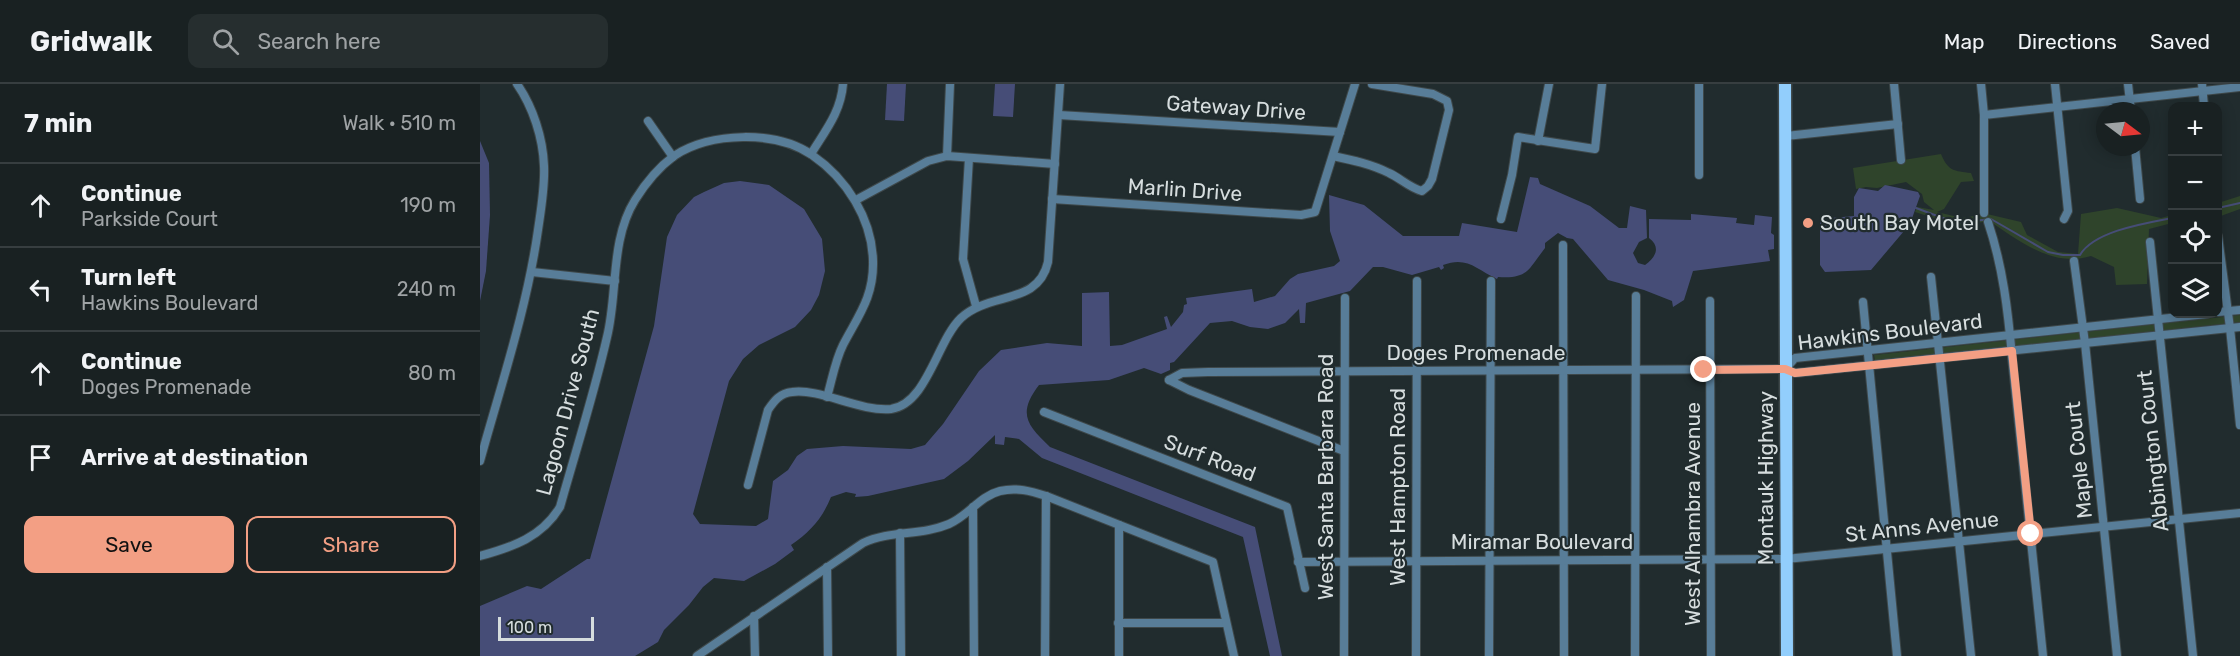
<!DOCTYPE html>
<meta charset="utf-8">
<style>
body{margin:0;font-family:Rubik,sans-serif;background:#262e2f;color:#f1f3f6}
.controls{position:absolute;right:18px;top:18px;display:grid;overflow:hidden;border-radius:12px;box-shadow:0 3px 15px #0003}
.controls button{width:54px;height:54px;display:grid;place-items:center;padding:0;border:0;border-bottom:2px solid #373e40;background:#192122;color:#f1f3f6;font:30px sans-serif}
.compass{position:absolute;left:1616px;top:18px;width:54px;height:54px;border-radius:50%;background:#192122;box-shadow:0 3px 15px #0003;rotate:106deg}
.scale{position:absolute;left:18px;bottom:15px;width:96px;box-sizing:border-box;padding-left:6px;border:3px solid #d6ddde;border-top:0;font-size:16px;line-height:21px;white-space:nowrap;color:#d6ddde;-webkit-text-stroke:4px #212c2e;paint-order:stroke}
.stop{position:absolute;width:18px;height:18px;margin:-14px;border:4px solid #f39f84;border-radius:50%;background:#fff}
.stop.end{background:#f39f84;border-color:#fff;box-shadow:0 2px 6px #0008}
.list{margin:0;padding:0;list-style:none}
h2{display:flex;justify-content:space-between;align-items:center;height:78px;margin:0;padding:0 24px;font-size:26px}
h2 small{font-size:20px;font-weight:400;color:#9fa3a5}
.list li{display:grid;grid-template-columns:39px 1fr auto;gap:18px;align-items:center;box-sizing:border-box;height:84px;padding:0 24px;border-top:2px solid #373e40}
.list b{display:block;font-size:22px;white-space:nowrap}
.list p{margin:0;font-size:20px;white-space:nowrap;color:#9fa3a5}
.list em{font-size:20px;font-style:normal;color:#9fa3a5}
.actions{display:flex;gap:12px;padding:18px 24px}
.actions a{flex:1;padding:14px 0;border:2px solid #f39f84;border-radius:12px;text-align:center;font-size:21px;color:#f39f84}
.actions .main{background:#f39f84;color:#111}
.icon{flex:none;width:33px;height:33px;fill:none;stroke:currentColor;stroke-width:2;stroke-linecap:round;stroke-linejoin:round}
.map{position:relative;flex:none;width:1760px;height:572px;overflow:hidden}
header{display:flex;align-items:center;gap:36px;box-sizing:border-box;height:84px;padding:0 30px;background:#192122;border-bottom:2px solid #373e40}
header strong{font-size:28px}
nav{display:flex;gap:33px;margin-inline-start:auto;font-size:21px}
.search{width:420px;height:54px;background:#262e2f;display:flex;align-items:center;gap:15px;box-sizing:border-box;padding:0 21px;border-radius:12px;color:#9fa3a5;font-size:22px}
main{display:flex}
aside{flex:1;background:#192122}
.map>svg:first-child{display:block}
.green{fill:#2f442b}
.water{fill:#464d77}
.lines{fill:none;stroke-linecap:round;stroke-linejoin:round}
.stream{stroke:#464d77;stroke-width:2}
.street-casing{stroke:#3e484a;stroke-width:10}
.primary-casing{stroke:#3e484a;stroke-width:15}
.street{stroke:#587d98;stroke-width:8}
.primary{stroke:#92cefc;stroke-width:12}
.route{stroke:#f39f84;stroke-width:8}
.poi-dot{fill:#f39f84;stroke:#212c2e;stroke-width:2}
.labels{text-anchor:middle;stroke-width:4.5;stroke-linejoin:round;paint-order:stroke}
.street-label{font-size:21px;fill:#d6ddde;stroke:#212c2e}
.poi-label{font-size:21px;fill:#d6ddde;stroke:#212c2e;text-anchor:start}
</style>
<header>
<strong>Gridwalk</strong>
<div class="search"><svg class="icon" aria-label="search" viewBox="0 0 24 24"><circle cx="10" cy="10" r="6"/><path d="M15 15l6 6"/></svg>Search here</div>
<nav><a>Map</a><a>Directions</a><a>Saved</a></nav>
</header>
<main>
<aside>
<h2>7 min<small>Walk · 510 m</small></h2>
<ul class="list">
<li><svg class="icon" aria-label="ahead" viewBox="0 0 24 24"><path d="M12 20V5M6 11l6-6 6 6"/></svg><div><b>Continue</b><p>Parkside Court</p></div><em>190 m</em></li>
<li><svg class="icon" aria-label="left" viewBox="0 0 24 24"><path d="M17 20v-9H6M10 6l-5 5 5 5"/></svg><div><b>Turn left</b><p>Hawkins Boulevard</p></div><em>240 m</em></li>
<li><svg class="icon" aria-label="ahead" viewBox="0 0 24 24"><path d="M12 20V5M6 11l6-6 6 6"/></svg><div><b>Continue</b><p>Doges Promenade</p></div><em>80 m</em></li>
<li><svg class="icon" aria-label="arrive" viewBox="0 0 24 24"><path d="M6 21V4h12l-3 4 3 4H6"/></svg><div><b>Arrive at destination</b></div></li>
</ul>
<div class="actions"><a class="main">Save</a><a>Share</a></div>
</aside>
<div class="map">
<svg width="1760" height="572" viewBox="0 0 1760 572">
<rect width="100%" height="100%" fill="#212c2e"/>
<g class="green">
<path d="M1461,70C1468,87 1474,87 1491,89L1494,97L1481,98L1464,125L1457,128L1482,134L1507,130L1541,138L1547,151L1578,168L1598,170L1601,130L1637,124L1681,134L1692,131V139L1669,145L1667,200L1636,201L1634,183L1611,172C1572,184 1540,157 1509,137L1479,142L1435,128L1437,123L1454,126L1444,118L1442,110L1426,98L1397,104L1386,103L1376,105L1373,84Z"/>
<polygon points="1760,112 1760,125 1738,133 1738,119"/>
<polygon points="1760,231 1760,238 1395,277 1394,271"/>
</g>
<g class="water">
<polygon points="407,0 426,0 424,37 405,36"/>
<polygon points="515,0 535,0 533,33 513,32"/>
<polygon points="0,57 9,79 10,131 6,187 0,217"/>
<path d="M1050,93L1058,94L1060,100L1110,122L1139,144H1147L1150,122L1166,126L1167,154L1159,158L1153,169L1158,179L1165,181C1176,173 1181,163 1169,154V135L1211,136V130L1257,134L1256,139L1274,141L1275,131L1292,133L1291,149L1294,151V165L1288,166L1290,177L1213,187L1204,216L1193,223L1192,217L1164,206L1128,196L1093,155L1087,154L1078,149L1065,159V164C1048,186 1048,195 1018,193L1017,195C996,185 987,172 963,181L964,184L961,186L959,183L932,191L903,183H893L870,207L826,219L825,239H820L819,225L805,239L788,245L770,243L752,237L730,239L694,278L690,279V286L681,290L664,284L629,296L559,301C537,330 547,341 570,363L775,443L802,572H790L763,453L562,374L539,355L525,353L524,361L515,360V351L488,377L464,395L388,412L375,413L376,410L366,408L351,413C342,435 330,448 311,461L314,466L295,480L264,497L234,494L223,503L209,521L184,546L178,558L155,572H0V522L47,502L61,505L107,475H110L174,242L187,153L197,131L214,113L224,108L244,99L260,97L289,101L324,125L342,155L345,187L339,211L331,226L315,243L279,261L263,275L249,297L213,430L220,440L276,442L288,435L293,397L308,386L317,372L327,365L363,362L431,365L445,361L463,340L499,287L521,266L567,259L602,262V209L629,208L630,262L642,261L687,245L684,233L687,232L691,243L703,228L704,221L707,220L706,214L772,205L774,218L795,212L810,195L818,190L854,182L860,177L850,147L849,111L884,121L923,152H979L982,139L1037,148Z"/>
<polygon points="1405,101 1438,108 1440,112 1430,140 1391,186 1345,188 1340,181 1340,135 1374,132 1374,113 1379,104 1398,107"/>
</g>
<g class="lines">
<g class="stream">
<path d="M1436,124L1476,139L1511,135L1568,168L1583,171H1600C1614,147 1666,139 1692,134"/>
<polyline points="1738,124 1760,119"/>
</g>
<g class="street-casing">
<g id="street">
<polyline points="1219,0 1219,91"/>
<polyline points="1414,0 1421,76"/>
<polyline points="1501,0 1504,31 1504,129"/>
<polyline points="1575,0 1588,127 1584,135"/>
<polyline points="1648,0 1651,27"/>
<polyline points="1722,0 1724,22"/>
<polyline points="579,31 860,48"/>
<polyline points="1504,31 1760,3"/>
<polyline points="168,37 193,73"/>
<polyline points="1306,52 1418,40"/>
<polyline points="1058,57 1069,0"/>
<polyline points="1655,63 1660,115"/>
<path d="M331,70C345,47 361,28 363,0"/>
<polyline points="467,72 470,0"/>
<path d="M853,72C872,76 891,80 909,89C920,94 930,104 942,107L948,102L952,95L969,26L967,17L953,10L892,0"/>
<polyline points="489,74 483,175 496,222"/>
<polyline points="572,115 821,131 835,128 875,0"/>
<polyline points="376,116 448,77 467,72 575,80"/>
<polyline points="1021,135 1032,91 1038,53 1115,65 1122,0"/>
<path d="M1508,138C1523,183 1528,227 1532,273L1563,572"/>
<polyline points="1738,152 1750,244 1760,341"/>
<polyline points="1670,158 1713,572"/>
<polyline points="1083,161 1084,572"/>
<polyline points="1594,177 1605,259 1637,572"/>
<polyline points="52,188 135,197"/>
<polyline points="1451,193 1491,572"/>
<polyline points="1230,217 1231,572"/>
<polyline points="1383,218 1417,572"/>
<polyline points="1738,228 1760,226"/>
<polyline points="1306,284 1315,274 1727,230"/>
<polyline points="689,296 702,289 728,288 1305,285 1315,289 1760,243"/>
<polyline points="689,296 709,306 864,367"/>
<polyline points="564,328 807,423 825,504"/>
<path d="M0,377C21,301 47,224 58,146C61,125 65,103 64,82C63,54 53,23 37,0"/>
<path d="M268,401L288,326C294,317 300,309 312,308C340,304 380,328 411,325C447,320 457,257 481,234C510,207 558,222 568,178L580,0"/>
<polyline points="493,423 494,572"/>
<polyline points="420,449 421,572"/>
<path d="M0,472C33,463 62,453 80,423C96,366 114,310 127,253C138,209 130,156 155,116C165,100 179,83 194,72C230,48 296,46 332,71C367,95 392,135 393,177C394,213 378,232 363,261C355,277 352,296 347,313"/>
<polyline points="818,478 1306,475 1760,429"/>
<polyline points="347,483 348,572"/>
<polyline points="274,532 275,572"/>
<polyline points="638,539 745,539"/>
<path d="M217,572L383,459C410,446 441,452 469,440C488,432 500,412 520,407C536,403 551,407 566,412L733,478L754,572"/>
<polyline points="565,572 566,412"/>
<polyline points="639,572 639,441"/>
<polyline points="864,572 865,214"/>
<polyline points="936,572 937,197"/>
<polyline points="1009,572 1011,197"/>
<polyline points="1155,572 1156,212"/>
</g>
</g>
<g class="primary-casing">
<polyline id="primary" points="1305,0 1307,572"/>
</g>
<use href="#street" class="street"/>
<use href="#primary" class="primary"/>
</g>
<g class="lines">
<polyline class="route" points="1224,286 1305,285 1315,289 1532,267 1551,450"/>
</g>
<circle class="poi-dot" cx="1328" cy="139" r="6"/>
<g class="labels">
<g class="street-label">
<text transform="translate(756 24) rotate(4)" y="7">Gateway Drive</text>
<text transform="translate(705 106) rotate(4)" y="7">Marlin Drive</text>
<text transform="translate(1410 248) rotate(-7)" y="7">Hawkins Boulevard</text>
<text x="996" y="276">Doges Promenade</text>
<text transform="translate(88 318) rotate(-75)" y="7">Lagoon Drive South</text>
<text transform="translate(1673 367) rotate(-96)" y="7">Abbington Court</text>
<text transform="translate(730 374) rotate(21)" y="7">Surf Road</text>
<text transform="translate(1599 376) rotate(-96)" y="7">Maple Court</text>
<text transform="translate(846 393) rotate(-90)" y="7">West Santa Barbara Road</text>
<text transform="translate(1286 394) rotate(-90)" y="7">Montauk Highway</text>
<text transform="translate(918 403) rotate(-90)" y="7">West Hampton Road</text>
<text transform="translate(1213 430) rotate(-90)" y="7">West Alhambra Avenue</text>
<text transform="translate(1442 443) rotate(-6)" y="7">St Anns Avenue</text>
<text x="1062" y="465">Miramar Boulevard</text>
</g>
<g class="poi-label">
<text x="1340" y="146">South Bay Motel</text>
</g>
</g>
</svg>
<div class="controls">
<button>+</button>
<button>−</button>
<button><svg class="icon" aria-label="locate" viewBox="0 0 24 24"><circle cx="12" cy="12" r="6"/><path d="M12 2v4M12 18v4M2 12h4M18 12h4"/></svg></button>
<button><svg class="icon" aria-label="layers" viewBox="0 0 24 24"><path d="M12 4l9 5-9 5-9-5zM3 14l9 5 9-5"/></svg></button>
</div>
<svg class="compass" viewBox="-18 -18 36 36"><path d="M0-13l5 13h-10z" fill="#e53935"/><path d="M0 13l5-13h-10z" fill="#9fa3a5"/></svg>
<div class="scale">100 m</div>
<div class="stop" style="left:1551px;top:450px"></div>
<div class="stop end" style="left:1224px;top:286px"></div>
</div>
</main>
